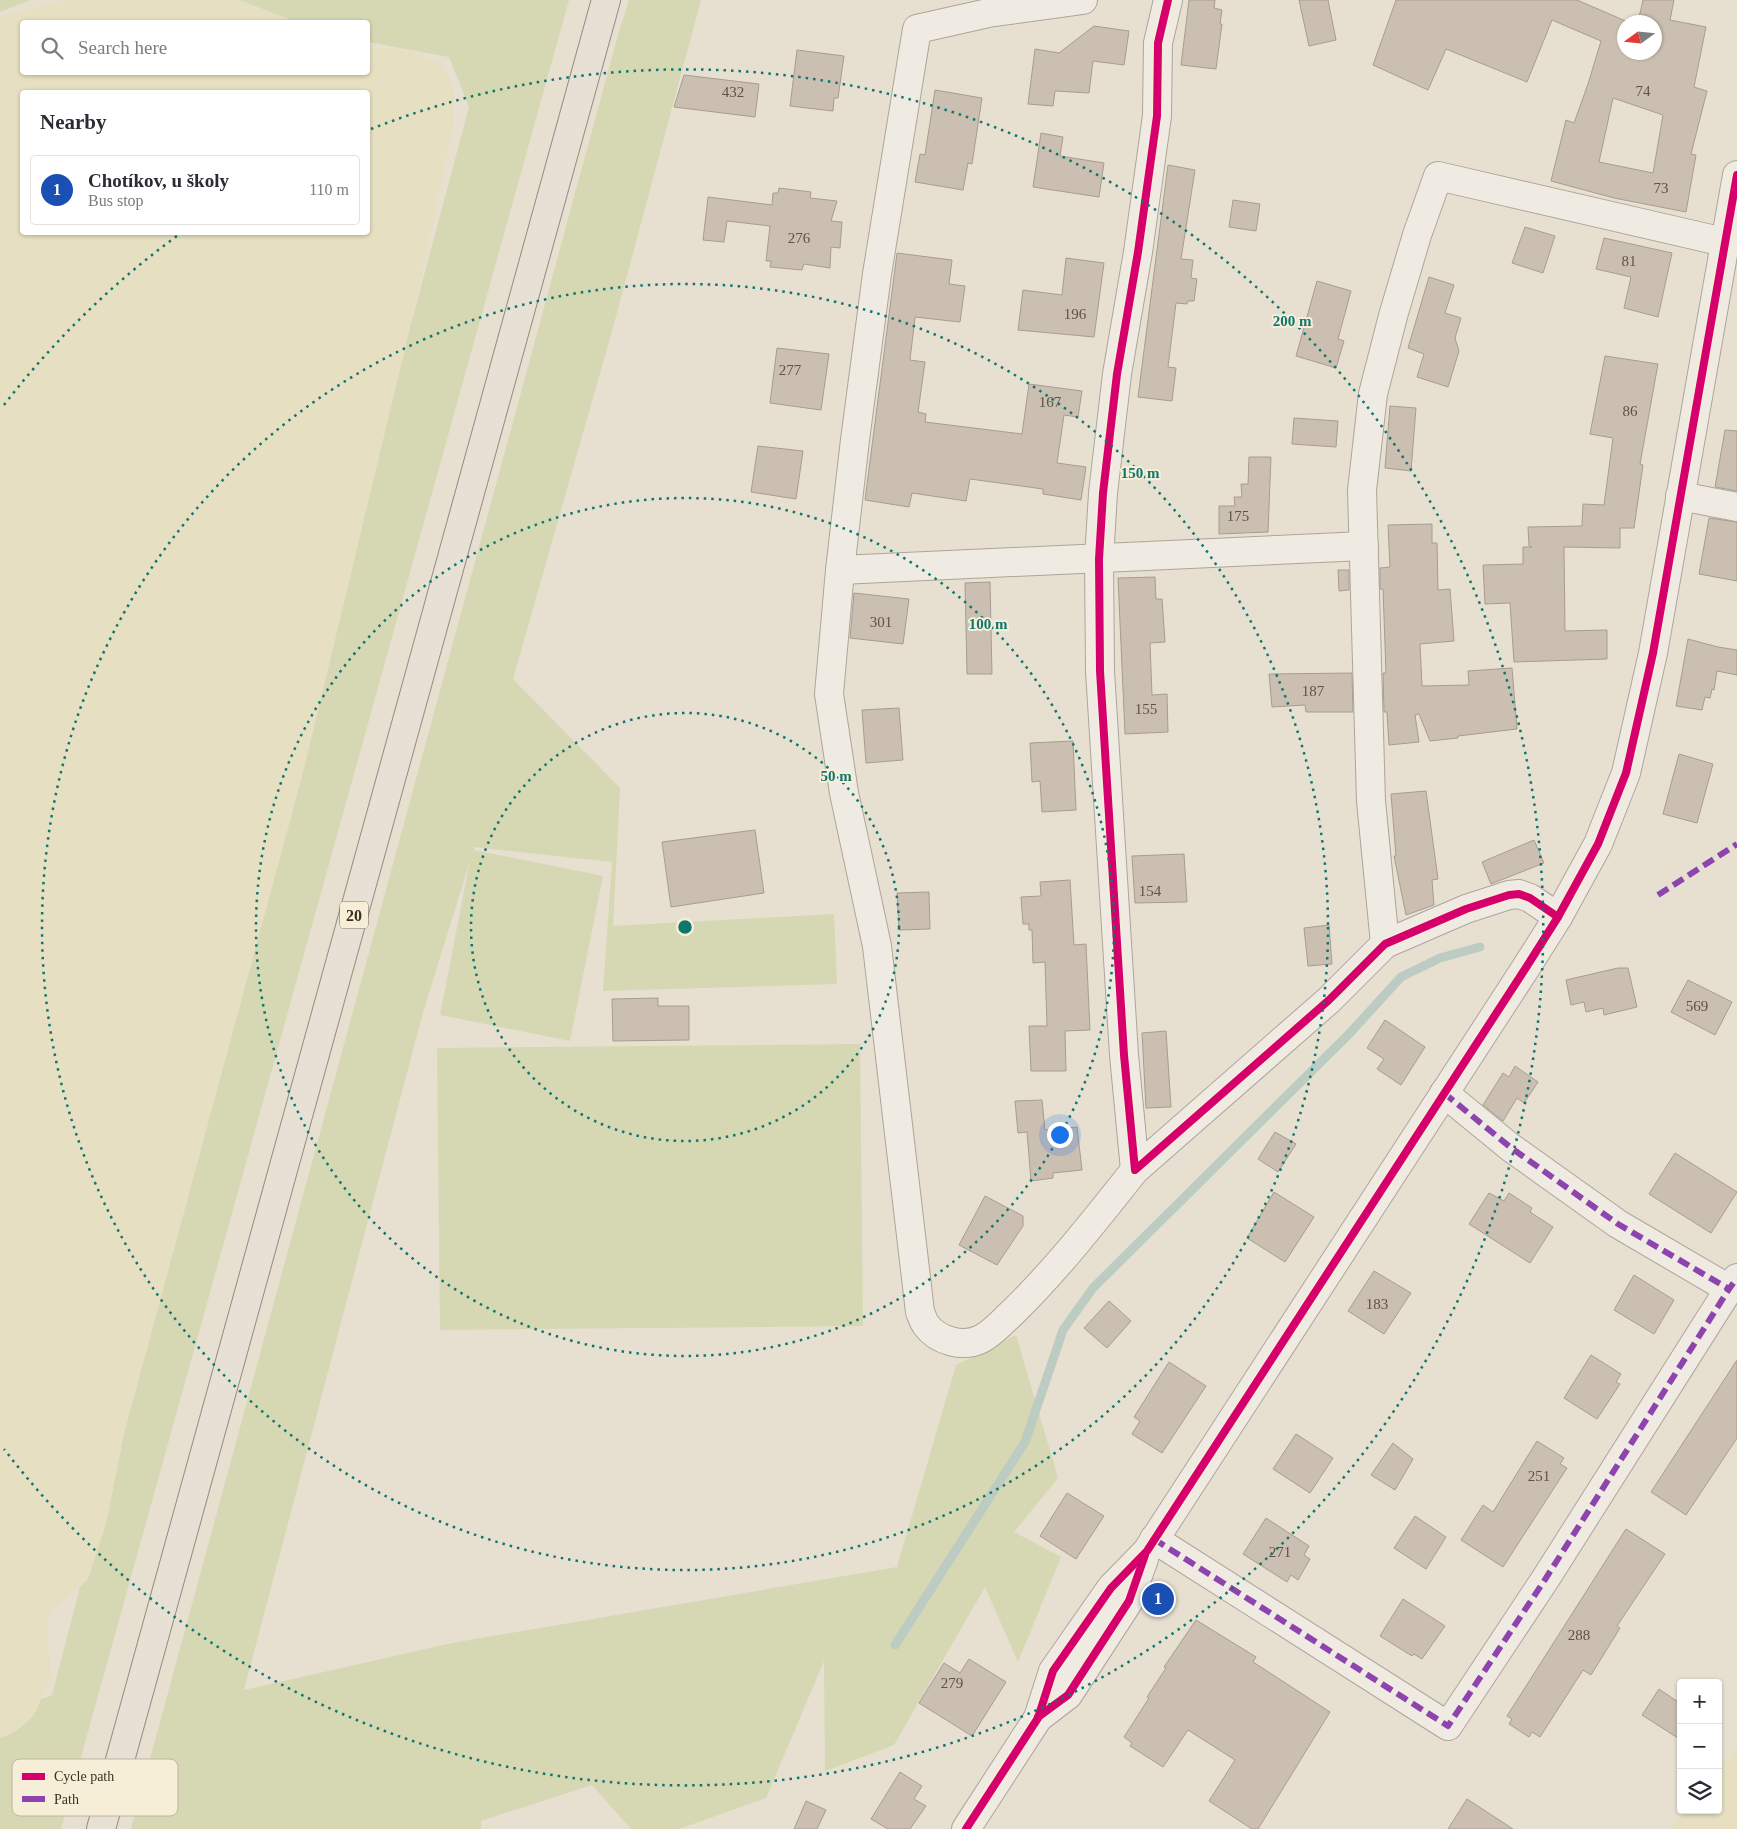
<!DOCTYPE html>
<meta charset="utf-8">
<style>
body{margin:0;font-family:"Times New Roman",serif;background:#f7f7f7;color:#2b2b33}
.controls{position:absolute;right:15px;bottom:15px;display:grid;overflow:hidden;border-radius:5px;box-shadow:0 1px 4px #0004}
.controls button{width:45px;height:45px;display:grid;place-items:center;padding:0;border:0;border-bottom:1px solid #e1e1e2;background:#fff;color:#2b2b33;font:25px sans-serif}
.compass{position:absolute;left:1617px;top:15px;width:45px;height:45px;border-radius:50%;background:#fff;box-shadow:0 1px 4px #0004;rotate:255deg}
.you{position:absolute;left:1059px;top:1134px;width:18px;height:18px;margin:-12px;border:4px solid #fff;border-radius:50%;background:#1a73e8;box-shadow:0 0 0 8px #1a73e833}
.badge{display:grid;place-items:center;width:32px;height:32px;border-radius:50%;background:#1a73e8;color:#fff;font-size:16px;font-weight:700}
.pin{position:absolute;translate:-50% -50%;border:2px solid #fff;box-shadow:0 1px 5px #0006}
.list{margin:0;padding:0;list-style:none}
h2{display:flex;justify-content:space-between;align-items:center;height:65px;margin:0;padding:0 20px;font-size:21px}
h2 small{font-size:16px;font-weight:400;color:#7c7c81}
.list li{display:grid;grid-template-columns:32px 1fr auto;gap:15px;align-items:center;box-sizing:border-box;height:70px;margin:0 10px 10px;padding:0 10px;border:1px solid #e1e1e2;border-radius:5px}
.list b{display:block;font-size:19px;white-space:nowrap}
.list p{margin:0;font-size:16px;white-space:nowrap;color:#7c7c81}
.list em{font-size:16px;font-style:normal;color:#7c7c81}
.icon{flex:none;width:28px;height:28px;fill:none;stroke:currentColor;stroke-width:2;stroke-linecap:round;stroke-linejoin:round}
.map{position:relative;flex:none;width:1737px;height:1829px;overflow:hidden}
.search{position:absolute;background:#fff;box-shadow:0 1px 4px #0004;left:20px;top:20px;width:350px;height:55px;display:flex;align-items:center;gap:12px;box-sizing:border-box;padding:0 18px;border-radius:5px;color:#7c7c81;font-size:19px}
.panel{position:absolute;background:#fff;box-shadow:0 1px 4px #0004;left:20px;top:90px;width:350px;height:145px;border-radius:5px}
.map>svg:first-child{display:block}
.farmland{fill:#e6dfc2;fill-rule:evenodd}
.green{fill:#d6d7b3}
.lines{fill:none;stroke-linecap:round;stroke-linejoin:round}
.stream{stroke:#bcccc2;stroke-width:9}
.building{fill:#cbbfb2;stroke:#a89c90;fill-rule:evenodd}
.minor-casing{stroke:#ada599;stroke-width:30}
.major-casing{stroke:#928b80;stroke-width:30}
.minor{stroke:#efebe3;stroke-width:28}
.major{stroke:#e6e1d4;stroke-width:28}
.quiet{stroke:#8e44ad;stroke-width:6;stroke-dasharray:12 6;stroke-linecap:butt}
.cycleway-casing{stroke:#f7eed8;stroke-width:11}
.cycleway{stroke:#d6006c;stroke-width:8}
.ring{fill:none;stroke:#0f766e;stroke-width:2.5;stroke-dasharray:2.5 5}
.labels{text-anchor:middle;stroke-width:4;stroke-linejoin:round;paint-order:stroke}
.number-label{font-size:15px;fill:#605244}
.shield{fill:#f7eed8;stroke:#756857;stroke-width:1}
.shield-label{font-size:16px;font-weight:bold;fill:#3d2e20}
.key{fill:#f7eed8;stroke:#bfb4a1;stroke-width:1}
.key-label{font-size:14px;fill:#3d2e20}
.centre{fill:#0f766e;stroke:#f7eed8;stroke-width:2.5}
.ring-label{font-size:15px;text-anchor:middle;font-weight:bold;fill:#0f766e;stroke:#f7eed8;stroke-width:4;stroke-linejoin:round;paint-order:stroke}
</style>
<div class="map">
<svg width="1737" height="1829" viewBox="0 0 1737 1829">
<rect width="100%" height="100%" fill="#e7e0d1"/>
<g class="farmland">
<path d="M65,0H240L296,22H22V72H368V48H403L442,65L454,88V123L410,328L304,769L124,1434L106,1524L88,1580L49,1613L47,1626L51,1677L34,1715L24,1725L7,1736L0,1738V16ZM22,92H368V232H22Z"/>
<polygon points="1737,1747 1737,1829 1670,1829 1688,1810 1718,1810 1718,1772"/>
</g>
<g class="green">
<polygon points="0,0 31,0 0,12"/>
<path d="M240,0H569L61,1829H0V1738C12,1735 27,1724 34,1714C37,1710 39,1704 41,1699L52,1695L80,1587L88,1579L106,1524L124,1434L304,769L410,328L469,107L449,57L368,42V22H296Z"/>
<polygon points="629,0 701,0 614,324 513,679 620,788 613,926 834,914 837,984 603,991 612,862 474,847 474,850 603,876 570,1041 440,1015 470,861 422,1016 244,1690 452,1643 897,1567 956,1365 1016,1335 1058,1478 1014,1532 1061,1557 1018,1662 985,1587 894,1745 825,1771 824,1661 766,1798 679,1829 631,1829 592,1785 481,1821 481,1829 131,1829 618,35"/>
<polygon points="860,1044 863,1326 440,1330 437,1048"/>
</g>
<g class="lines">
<polyline class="stream" points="895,1645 1025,1442 1063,1330 1093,1288 1350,1033 1401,977 1440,958 1480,947"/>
</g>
<g class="building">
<polygon points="1189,0 1215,0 1214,8 1222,10 1220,24 1222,24 1216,69 1181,65"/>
<polygon points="1299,0 1328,0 1336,40 1309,46"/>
<path d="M1396,0H1577L1628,22H1624V52H1654V22H1638L1643,0H1674L1670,20L1706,27L1694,87L1707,91L1691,154L1696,155L1686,212L1614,198L1551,181L1566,120L1574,123L1588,84L1601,41L1552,20L1527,82L1446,49L1428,90L1373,65ZM1613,98L1663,115L1653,173L1599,162Z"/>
<polygon points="1094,26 1129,31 1124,65 1093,61 1089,93 1055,91 1053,106 1028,104 1035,49 1059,53"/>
<polygon points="797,50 844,56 838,98 834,98 833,111 790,106"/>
<polygon points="684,75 759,84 755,117 674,107"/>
<polygon points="935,90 982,98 972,164 968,163 963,190 915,182 920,154 925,155"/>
<polygon points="1041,133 1063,137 1060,156 1104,163 1099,197 1033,187"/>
<polygon points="1168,165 1195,170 1181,259 1193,260 1191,278 1197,279 1194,301 1188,301 1187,304 1176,303 1168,367 1176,368 1172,401 1138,397"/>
<polygon points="779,188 811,192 810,198 837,201 831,221 842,222 840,248 831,247 830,268 804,264 802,270 770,267 771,261 766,261 770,226 727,221 724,242 703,240 708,197 772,205 773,193 778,193"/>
<polygon points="1233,200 1260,204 1256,231 1229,227"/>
<polygon points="1525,227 1555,236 1543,273 1512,263"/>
<polygon points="1604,238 1672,253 1658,317 1624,308 1631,277 1596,269"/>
<polygon points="897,253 952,260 949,284 965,286 960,322 915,317 910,360 925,362 918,412 926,414 925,422 1022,434 1029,384 1082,391 1078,417 1064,415 1057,463 1086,467 1081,500 1043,494 1043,489 970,479 966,501 912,493 909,507 865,500"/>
<polygon points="1066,258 1104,263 1094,337 1018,330 1023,290 1062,295"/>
<polygon points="1429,277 1454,285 1445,313 1461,318 1455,338 1459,351 1448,387 1417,377 1424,354 1408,348"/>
<polygon points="1317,281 1351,291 1338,339 1344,341 1336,368 1296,356"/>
<polygon points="777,348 829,354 821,410 770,403"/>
<polygon points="1605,356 1658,364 1640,464 1643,465 1634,528 1620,528 1620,548 1564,547 1565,631 1607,630 1607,659 1514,662 1510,603 1485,604 1483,565 1523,564 1523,547 1532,547 1529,546 1528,527 1582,526 1583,504 1604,505 1613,438 1590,434"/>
<polygon points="1390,406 1416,408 1411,471 1385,468"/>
<polygon points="1294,418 1338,421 1336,447 1292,444"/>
<polygon points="1725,430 1737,431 1737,491 1715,487"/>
<polygon points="758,446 803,451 796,499 751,492"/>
<polygon points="1249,457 1271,457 1268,532 1219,534 1219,506 1235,506 1234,497 1242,497 1241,484 1248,484"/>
<polygon points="1709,518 1737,522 1737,581 1699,574"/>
<polygon points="1432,524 1432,543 1437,543 1438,590 1450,589 1454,641 1420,644 1422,686 1469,685 1468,671 1512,668 1517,729 1458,736 1458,738 1430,741 1419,714 1415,715 1419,742 1389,745 1387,712 1384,712 1383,673 1386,673 1383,589 1380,589 1380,568 1390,567 1388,525"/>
<polygon points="1338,570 1349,570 1349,590 1339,591"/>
<polygon points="1155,577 1156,599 1162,599 1165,642 1150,643 1152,695 1167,694 1168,732 1125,734 1118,578"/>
<polygon points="990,582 992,674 967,674 965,583"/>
<polygon points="854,593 909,599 903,644 850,638"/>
<polygon points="1688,639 1718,647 1737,650 1737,675 1717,671 1714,690 1712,689 1710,698 1705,697 1702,710 1676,706"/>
<polygon points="1352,673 1353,712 1306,712 1305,705 1272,707 1269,674"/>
<polygon points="899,708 903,760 866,763 862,710"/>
<polygon points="1073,741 1076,810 1042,812 1040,781 1032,782 1030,743"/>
<polygon points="1679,754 1713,764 1697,823 1663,814"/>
<polygon points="1426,791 1438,879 1432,880 1434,905 1406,915 1394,856 1396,856 1391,794"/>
<polygon points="755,830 764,893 671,907 662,842"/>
<polygon points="1534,840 1544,863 1491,884 1482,862"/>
<polygon points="1184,854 1187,902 1135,903 1132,856"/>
<polygon points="1070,880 1074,945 1086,944 1090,1030 1065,1031 1066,1071 1031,1071 1029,1026 1047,1026 1045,962 1033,963 1032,930 1029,930 1029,924 1023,924 1021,897 1041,896 1040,882"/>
<polygon points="929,892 930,929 899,930 897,893"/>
<polygon points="1329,925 1332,964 1308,966 1304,928"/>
<polygon points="1618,968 1628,968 1637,1007 1604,1015 1603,1008 1586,1012 1584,1002 1571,1005 1566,980"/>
<polygon points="1688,980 1732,1002 1715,1035 1671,1012"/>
<polygon points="658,998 658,1006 689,1006 689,1040 613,1041 612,999"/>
<polygon points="1385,1020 1425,1047 1401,1085 1377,1069 1384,1059 1367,1048"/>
<polygon points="1166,1031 1171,1107 1146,1108 1142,1033"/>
<polygon points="1515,1066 1538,1082 1524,1103 1517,1098 1503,1121 1483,1105 1503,1073 1509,1077"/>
<polygon points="1042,1100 1045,1130 1077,1127 1082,1170 1053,1173 1053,1178 1031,1181 1027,1132 1018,1133 1015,1101"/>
<polygon points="1275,1132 1296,1144 1278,1172 1258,1159"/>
<polygon points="1675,1153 1737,1192 1711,1233 1649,1194"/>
<polygon points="1274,1192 1314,1217 1285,1262 1247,1238"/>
<polygon points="1489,1193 1504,1201 1509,1193 1532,1208 1530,1212 1553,1227 1530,1263 1469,1224"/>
<polygon points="985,1196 1023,1216 1023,1226 997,1265 959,1245"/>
<polygon points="1374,1271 1411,1293 1384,1334 1348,1311"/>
<polygon points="1634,1275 1674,1300 1654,1334 1614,1310"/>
<polygon points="1109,1301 1131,1321 1107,1348 1084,1328"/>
<polygon points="1591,1355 1621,1374 1616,1382 1620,1384 1597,1419 1564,1398"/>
<polygon points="1737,1360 1737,1438 1686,1515 1651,1492"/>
<polygon points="1169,1362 1206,1386 1162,1453 1132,1434 1140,1421 1134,1417"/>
<polygon points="1296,1434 1333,1458 1310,1493 1273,1469"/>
<polygon points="1537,1441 1564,1458 1560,1464 1567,1468 1503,1567 1461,1540 1483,1505 1493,1512"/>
<polygon points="1393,1443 1413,1459 1395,1490 1371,1475"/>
<polygon points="1067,1493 1104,1516 1076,1559 1040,1536"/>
<polygon points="1415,1516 1446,1537 1426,1569 1394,1548"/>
<polygon points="1266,1518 1309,1546 1304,1555 1310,1559 1298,1580 1291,1575 1287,1582 1243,1554"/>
<polygon points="1626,1529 1665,1554 1617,1626 1620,1628 1591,1675 1583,1670 1540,1737 1532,1732 1529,1737 1509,1724 1512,1719 1507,1716"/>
<polygon points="1403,1599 1445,1626 1422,1659 1414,1654 1412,1656 1380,1636"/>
<polygon points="1196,1620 1256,1657 1253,1662 1330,1712 1258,1829 1252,1829 1209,1801 1235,1760 1188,1730 1163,1767 1130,1746 1132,1743 1124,1737 1149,1698 1147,1697 1166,1668 1164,1667"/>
<polygon points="969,1659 1006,1682 972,1736 919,1703 944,1663 960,1673"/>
<polygon points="1659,1689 1681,1704 1681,1740 1642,1715"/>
<polygon points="900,1772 922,1786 914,1799 926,1806 910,1829 888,1829 871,1819"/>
<polygon points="1467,1799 1513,1829 1448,1829"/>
<polygon points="806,1801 826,1810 817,1829 794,1829"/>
</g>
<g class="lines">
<g class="minor-casing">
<g id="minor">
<polyline points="1083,0 988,13 917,29 877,274 855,440 840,570 1364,546"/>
<polyline points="1168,0 1158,43 1157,116 1138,252 1117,374 1103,493 1099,559 1100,671 1124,1055 1135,1170 1329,1000 1385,944 1466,909 1509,895 1519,894 1530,898 1558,917"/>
<polyline points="1680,496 1737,507"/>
<path d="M840,570L829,694L844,793L877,946L920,1312C922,1316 923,1321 926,1325C938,1341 963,1348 981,1339C993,1333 1003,1321 1013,1312C1058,1268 1096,1219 1135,1170"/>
<polyline points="1385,944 1371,801 1362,490 1373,394 1393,316 1417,235 1438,176 1724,242"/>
<polyline points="1444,1093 1510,1147 1618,1224 1729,1289 1737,1278"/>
<polyline points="1154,1539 1448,1726 1546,1578 1729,1289"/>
<polyline points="1038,1718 1068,1695 1129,1601 1144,1559"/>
<polyline points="966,1829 1038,1718 1053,1671 1111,1588 1147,1551 1527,966 1558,917 1598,844 1626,773 1653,653 1737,175"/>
</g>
</g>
<g class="major-casing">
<polyline id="major" points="101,1829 606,0"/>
</g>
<use href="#minor" class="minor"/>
<use href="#major" class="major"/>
<g class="quiet">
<polyline points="1658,895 1737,844"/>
<polyline points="1444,1093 1510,1147 1618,1224 1729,1289 1737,1278"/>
<polyline points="1154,1539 1448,1726 1546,1578 1729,1289"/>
</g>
<g class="cycleway-casing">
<g id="cycleway">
<polyline points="1168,0 1158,43 1157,116 1138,252 1117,374 1103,493 1099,559 1100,671 1124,1055 1135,1170 1329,1000 1385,944 1466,909 1509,895 1519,894 1530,898 1558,917"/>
<polyline points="1038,1717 1068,1695 1129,1601 1145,1555"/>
<polyline points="966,1829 1038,1718 1053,1671 1111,1588 1147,1551 1527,966 1558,917 1598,844 1626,773 1653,653 1737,175"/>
</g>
</g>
<use href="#cycleway" class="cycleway"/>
</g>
<g class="ring">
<circle cx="685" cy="927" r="214"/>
<circle cx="685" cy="927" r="429"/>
<circle cx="685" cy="927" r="643"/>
<path d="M4 405A858 858 0 0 1 181 233M371 129A858 858 0 1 1 4 1449"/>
</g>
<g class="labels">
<g class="number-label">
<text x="1643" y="96">74</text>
<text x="733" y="97">432</text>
<text x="1661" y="193">73</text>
<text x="799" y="243">276</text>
<text x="1629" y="266">81</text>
<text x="1075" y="319">196</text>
<text x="790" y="375">277</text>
<text x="1050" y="407">167</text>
<text x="1630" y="416">86</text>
<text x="1238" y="521">175</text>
<text x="881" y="627">301</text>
<text x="1313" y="696">187</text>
<text x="1146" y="714">155</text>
<text x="1150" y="896">154</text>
<text x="1697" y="1011">569</text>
<text x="1377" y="1309">183</text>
<text x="1539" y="1481">251</text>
<text x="1280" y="1557">271</text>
<text x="1579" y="1640">288</text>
<text x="952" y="1688">279</text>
</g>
<rect class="shield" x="340" y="901.5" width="28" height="27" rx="4"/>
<g class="shield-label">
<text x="354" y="921">20</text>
</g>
</g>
<rect x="12" y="1759" width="166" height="57" rx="8" class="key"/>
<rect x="22" y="1773" width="23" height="7" fill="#d6006c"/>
<rect x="22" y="1796" width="23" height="6" fill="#8e44ad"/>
<g class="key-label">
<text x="54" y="1781">Cycle path</text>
<text x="54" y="1804">Path</text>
</g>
<circle cx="685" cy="927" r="8" class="centre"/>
<g class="ring-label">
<text x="1292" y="326">200 m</text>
<text x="1140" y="478">150 m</text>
<text x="988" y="629">100 m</text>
<text x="836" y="781">50 m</text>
</g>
</svg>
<div class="controls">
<button>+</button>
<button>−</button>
<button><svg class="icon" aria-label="layers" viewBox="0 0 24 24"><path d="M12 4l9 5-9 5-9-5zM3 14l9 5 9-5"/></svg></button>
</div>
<svg class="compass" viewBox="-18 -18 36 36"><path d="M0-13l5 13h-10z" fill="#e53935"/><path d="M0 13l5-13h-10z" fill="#7c7c81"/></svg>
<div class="you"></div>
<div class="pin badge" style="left:1158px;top:1599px;background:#1a4fb4">1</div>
<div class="search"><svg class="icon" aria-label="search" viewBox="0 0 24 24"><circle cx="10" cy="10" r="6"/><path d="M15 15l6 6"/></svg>Search here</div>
<section class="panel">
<h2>Nearby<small></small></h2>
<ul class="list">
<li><span class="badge" style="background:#1a4fb4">1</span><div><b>Chotíkov, u školy</b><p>Bus stop</p></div><em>110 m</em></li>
</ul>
</section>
</div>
